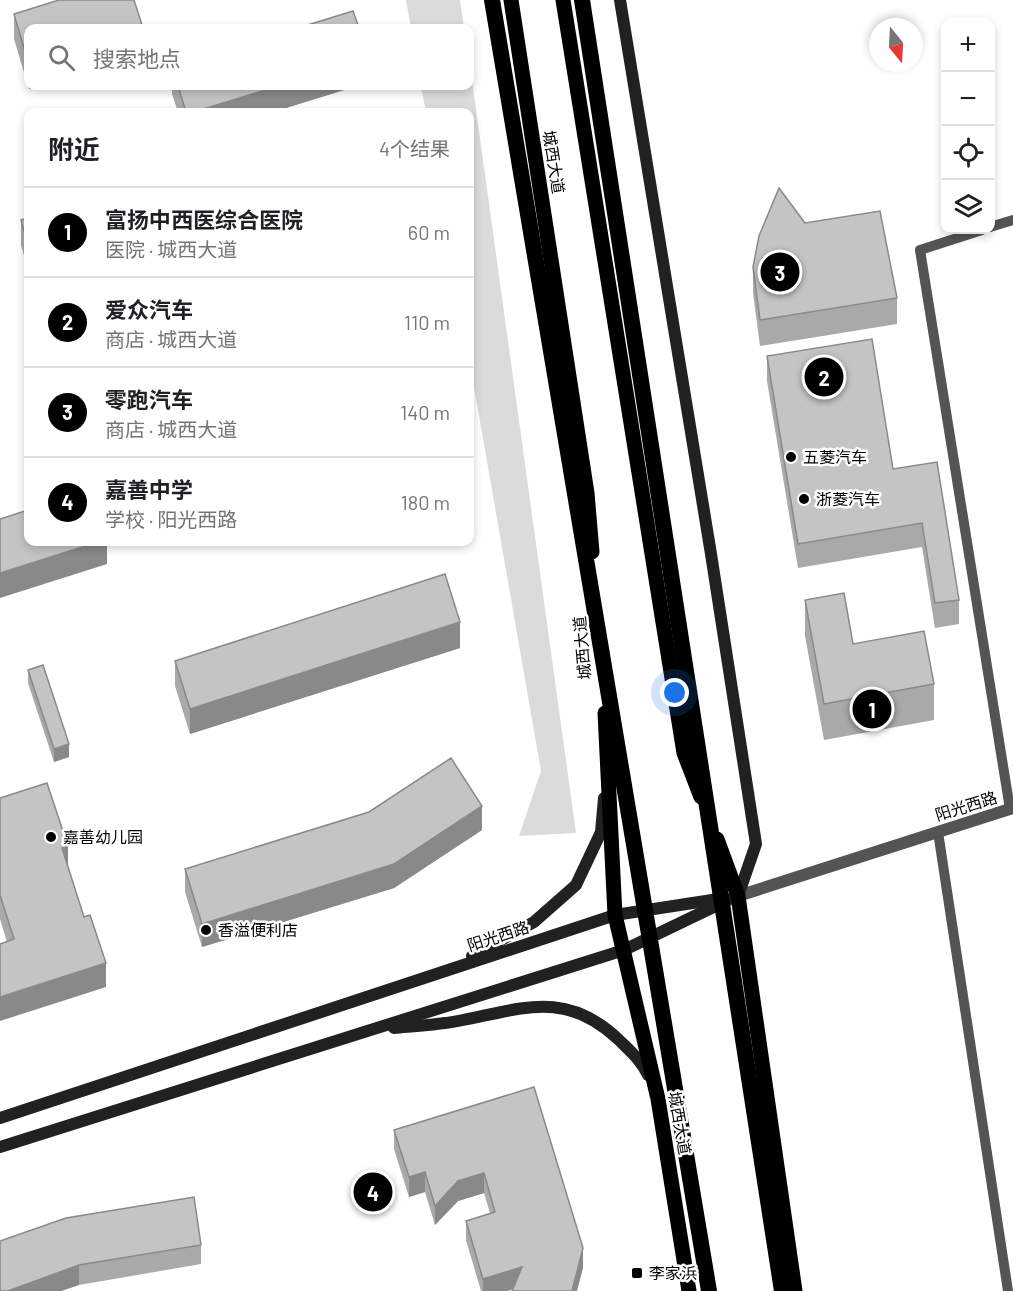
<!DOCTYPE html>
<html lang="zh">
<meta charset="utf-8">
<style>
body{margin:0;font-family:Barlow,"Noto Sans SC",sans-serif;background:#f6f6f6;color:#202124}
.controls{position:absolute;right:18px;top:18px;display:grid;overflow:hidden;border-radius:12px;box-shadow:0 3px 9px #0003}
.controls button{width:54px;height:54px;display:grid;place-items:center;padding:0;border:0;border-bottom:2px solid #e0e0e0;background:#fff;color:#202124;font:30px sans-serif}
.compass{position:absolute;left:869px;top:18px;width:54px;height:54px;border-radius:50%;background:#fff;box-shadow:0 3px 9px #0003;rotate:162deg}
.you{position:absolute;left:675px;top:693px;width:21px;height:21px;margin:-15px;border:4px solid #fff;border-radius:50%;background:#1a73e8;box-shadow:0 0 0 9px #1a73e833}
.badge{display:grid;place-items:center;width:39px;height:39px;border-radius:50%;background:#000;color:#fff;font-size:20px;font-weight:700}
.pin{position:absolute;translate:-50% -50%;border:3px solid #fff;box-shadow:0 2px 6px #0006}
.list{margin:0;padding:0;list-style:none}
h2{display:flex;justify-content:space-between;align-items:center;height:78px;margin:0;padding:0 24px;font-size:26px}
h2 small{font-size:20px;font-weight:400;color:#757577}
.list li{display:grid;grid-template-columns:39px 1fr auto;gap:18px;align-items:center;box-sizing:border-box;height:90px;padding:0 24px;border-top:2px solid #e0e0e0}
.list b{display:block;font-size:22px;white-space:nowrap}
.list p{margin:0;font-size:20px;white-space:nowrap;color:#757577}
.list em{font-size:20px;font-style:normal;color:#757577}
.icon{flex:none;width:33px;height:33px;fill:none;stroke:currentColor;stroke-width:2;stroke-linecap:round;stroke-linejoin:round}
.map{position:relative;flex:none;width:1013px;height:1291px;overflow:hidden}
.search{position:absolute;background:#fff;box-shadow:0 3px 9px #0003;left:24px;top:24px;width:450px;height:66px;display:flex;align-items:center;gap:15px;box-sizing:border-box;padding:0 21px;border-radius:12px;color:#757577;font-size:22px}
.panel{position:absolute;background:#fff;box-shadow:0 3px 9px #0003;left:24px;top:108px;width:450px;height:438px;border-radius:12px}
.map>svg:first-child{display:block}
.green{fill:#dbdbdb}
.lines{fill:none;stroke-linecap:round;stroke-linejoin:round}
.service{stroke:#545454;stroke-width:10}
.tertiary{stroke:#545454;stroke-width:12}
.secondary{stroke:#212121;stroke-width:12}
.primary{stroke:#000;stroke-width:15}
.trunk{stroke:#000;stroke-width:16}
.wall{fill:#a9a9a9}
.shaded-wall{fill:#898989}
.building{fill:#c4c4c4;stroke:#898989;stroke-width:1.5}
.poi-dot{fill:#000;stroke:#fff;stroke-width:2}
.labels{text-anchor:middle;stroke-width:5;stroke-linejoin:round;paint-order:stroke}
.street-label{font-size:16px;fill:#000;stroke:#fff}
.poi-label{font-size:16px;fill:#000;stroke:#fff;text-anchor:start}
</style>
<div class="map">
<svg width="1013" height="1291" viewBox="0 0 1013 1291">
<rect width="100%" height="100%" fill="#fff"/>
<g class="green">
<polygon points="406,0 460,0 464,28 411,28"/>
<polygon points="470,66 576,833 519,836 541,771 470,364 470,112 426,112 421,86 470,86"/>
</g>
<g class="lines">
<g class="service">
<polyline points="990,227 1013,220"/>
<polyline points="982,230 920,250 1010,809"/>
<polyline points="938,832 1008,1291"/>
</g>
<polyline class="tertiary" points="738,896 1013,808"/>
<g class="secondary">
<polyline points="620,0 711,554 756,844 738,896"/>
<polyline points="472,956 534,922 576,885 601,832 604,798"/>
<path d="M394,1028C417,1026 440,1025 463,1020C524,1008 567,990 619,1040C630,1051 641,1060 648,1075"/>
<polyline points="0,1118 615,915 725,898"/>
<polyline points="0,1147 624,950 728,900"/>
</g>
<g class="primary">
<polyline points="511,0 587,493 592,552"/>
<polyline points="563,0 684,753 701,797"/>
<polyline points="605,713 615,915 658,1099 689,1291"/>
<polyline points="717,839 738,896 795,1291"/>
</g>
<g class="trunk">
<polyline points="492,0 709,1291"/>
<polyline points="582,0 782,1291"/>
</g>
</g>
<g class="wall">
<polygon points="14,14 28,28 28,86 40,86 29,89 14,39"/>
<polygon points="172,86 357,86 273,112 178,112 172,94"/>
<polygon points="28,218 28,270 21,245 21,220"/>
<polygon points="805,223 897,298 897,324 760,346 753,293 753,267"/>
<polygon points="767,356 893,469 937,462 959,600 959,624 935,628 922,547 798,568 767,381"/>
<polygon points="805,600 853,644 934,684 934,720 824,740 805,636"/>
<polygon points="460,648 190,734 175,686 175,661"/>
<polygon points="28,670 69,757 54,762 28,683"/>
<polygon points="0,798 68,868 106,987 7,942 0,919"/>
<polygon points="482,830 394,888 202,947 185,892 185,869"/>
<polygon points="534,1087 583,1268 507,1291 481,1291 466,1240 466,1221 490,1213 484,1193 458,1201 435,1225 425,1192 409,1197 394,1149 394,1130"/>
<polygon points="0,1241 201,1245 201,1264 79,1285 61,1291 0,1291"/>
</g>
<g class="shaded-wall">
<polygon points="29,86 40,86 29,89"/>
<polygon points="278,86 357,86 273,112 194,112"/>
<polygon points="98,542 107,542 107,564 0,598 0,573"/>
<polygon points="460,622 460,648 190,734 190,709"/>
<polygon points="69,744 69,757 54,762 54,749"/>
<polygon points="482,806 482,830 394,888 202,947 202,924"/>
<polygon points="68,846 68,870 62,848"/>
<polygon points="106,963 106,987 0,1021 0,997"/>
<polygon points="425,1172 425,1192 409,1197 409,1177"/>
<polygon points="484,1173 484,1193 458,1201 435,1225 435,1206 458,1181"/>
<polygon points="583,1248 583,1268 577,1291 572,1291"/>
<polygon points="79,1265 79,1285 61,1291 8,1291"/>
<polygon points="522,1267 522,1286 507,1291 483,1291 483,1279"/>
</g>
<g class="building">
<polygon points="59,0 134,0 143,28 28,28 28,62 14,14"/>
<polygon points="353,11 359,28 298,28"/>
<polygon points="178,86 278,86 194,112 186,112"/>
<polygon points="779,188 805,223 880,211 897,298 760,320 753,267 759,236"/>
<polygon points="28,218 28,245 21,220"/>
<polygon points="872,339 893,469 937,462 959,600 935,603 922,523 798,544 767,356"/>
<polygon points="28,510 28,542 98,542 0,573 0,519"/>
<polygon points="445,574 460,622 190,709 175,661"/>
<polygon points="844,593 853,644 924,631 934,684 824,704 805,600"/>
<polygon points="43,665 69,744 54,749 28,670"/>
<polygon points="451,758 482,806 394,864 202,924 185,869 369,812"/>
<polygon points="47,783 68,846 62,848 84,917 90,915 106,963 0,997 0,944 14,939 0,895 0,798"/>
<polygon points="534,1087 583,1248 572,1291 512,1291 522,1267 483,1279 466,1221 495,1212 484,1173 458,1181 435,1206 425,1172 409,1177 394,1130"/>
<polygon points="194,1197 201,1245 79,1265 8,1291 0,1291 0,1241 66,1218"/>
</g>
<g class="poi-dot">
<circle cx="791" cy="457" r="6"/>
<circle cx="804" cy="499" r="6"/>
<circle cx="51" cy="837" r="6"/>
<circle cx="206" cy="930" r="6"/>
<rect x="631" y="1267" width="12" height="12" rx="3"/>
</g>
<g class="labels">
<g class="street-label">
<text transform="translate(554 162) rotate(81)" y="6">城西大道</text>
<text transform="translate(582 648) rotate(-95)" y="6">城西大道</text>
<text transform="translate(966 806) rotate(-17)" y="6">阳光西路</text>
<text transform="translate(498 936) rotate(-18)" y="6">阳光西路</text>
<text transform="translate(680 1123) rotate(80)" y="6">城西大道</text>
</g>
<g class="poi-label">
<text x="803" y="463">五菱汽车</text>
<text x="816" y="505">浙菱汽车</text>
<text x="63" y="843">嘉善幼儿园</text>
<text x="218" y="936">香溢便利店</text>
<text x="649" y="1279">李家浜</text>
</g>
</g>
</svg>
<div class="controls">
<button>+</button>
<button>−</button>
<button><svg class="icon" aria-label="locate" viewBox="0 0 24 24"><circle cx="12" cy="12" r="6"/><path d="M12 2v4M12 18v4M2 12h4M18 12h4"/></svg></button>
<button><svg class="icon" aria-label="layers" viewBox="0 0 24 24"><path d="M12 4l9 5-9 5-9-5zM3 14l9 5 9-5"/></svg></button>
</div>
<svg class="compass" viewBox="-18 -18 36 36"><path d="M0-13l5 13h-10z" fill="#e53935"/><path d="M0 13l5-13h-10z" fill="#757577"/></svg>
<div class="you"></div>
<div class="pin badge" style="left:872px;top:709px">1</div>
<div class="pin badge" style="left:824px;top:377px">2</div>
<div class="pin badge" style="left:780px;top:272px">3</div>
<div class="pin badge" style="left:373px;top:1192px">4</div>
<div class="search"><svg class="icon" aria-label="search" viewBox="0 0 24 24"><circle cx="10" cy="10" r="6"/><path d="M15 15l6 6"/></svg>搜索地点</div>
<section class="panel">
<h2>附近<small>4个结果</small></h2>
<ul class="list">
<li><span class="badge">1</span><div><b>富扬中西医综合医院</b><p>医院 · 城西大道</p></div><em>60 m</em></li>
<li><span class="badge">2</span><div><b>爱众汽车</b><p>商店 · 城西大道</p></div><em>110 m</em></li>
<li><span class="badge">3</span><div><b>零跑汽车</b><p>商店 · 城西大道</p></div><em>140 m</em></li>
<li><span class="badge">4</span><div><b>嘉善中学</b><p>学校 · 阳光西路</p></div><em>180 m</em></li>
</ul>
</section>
</div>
